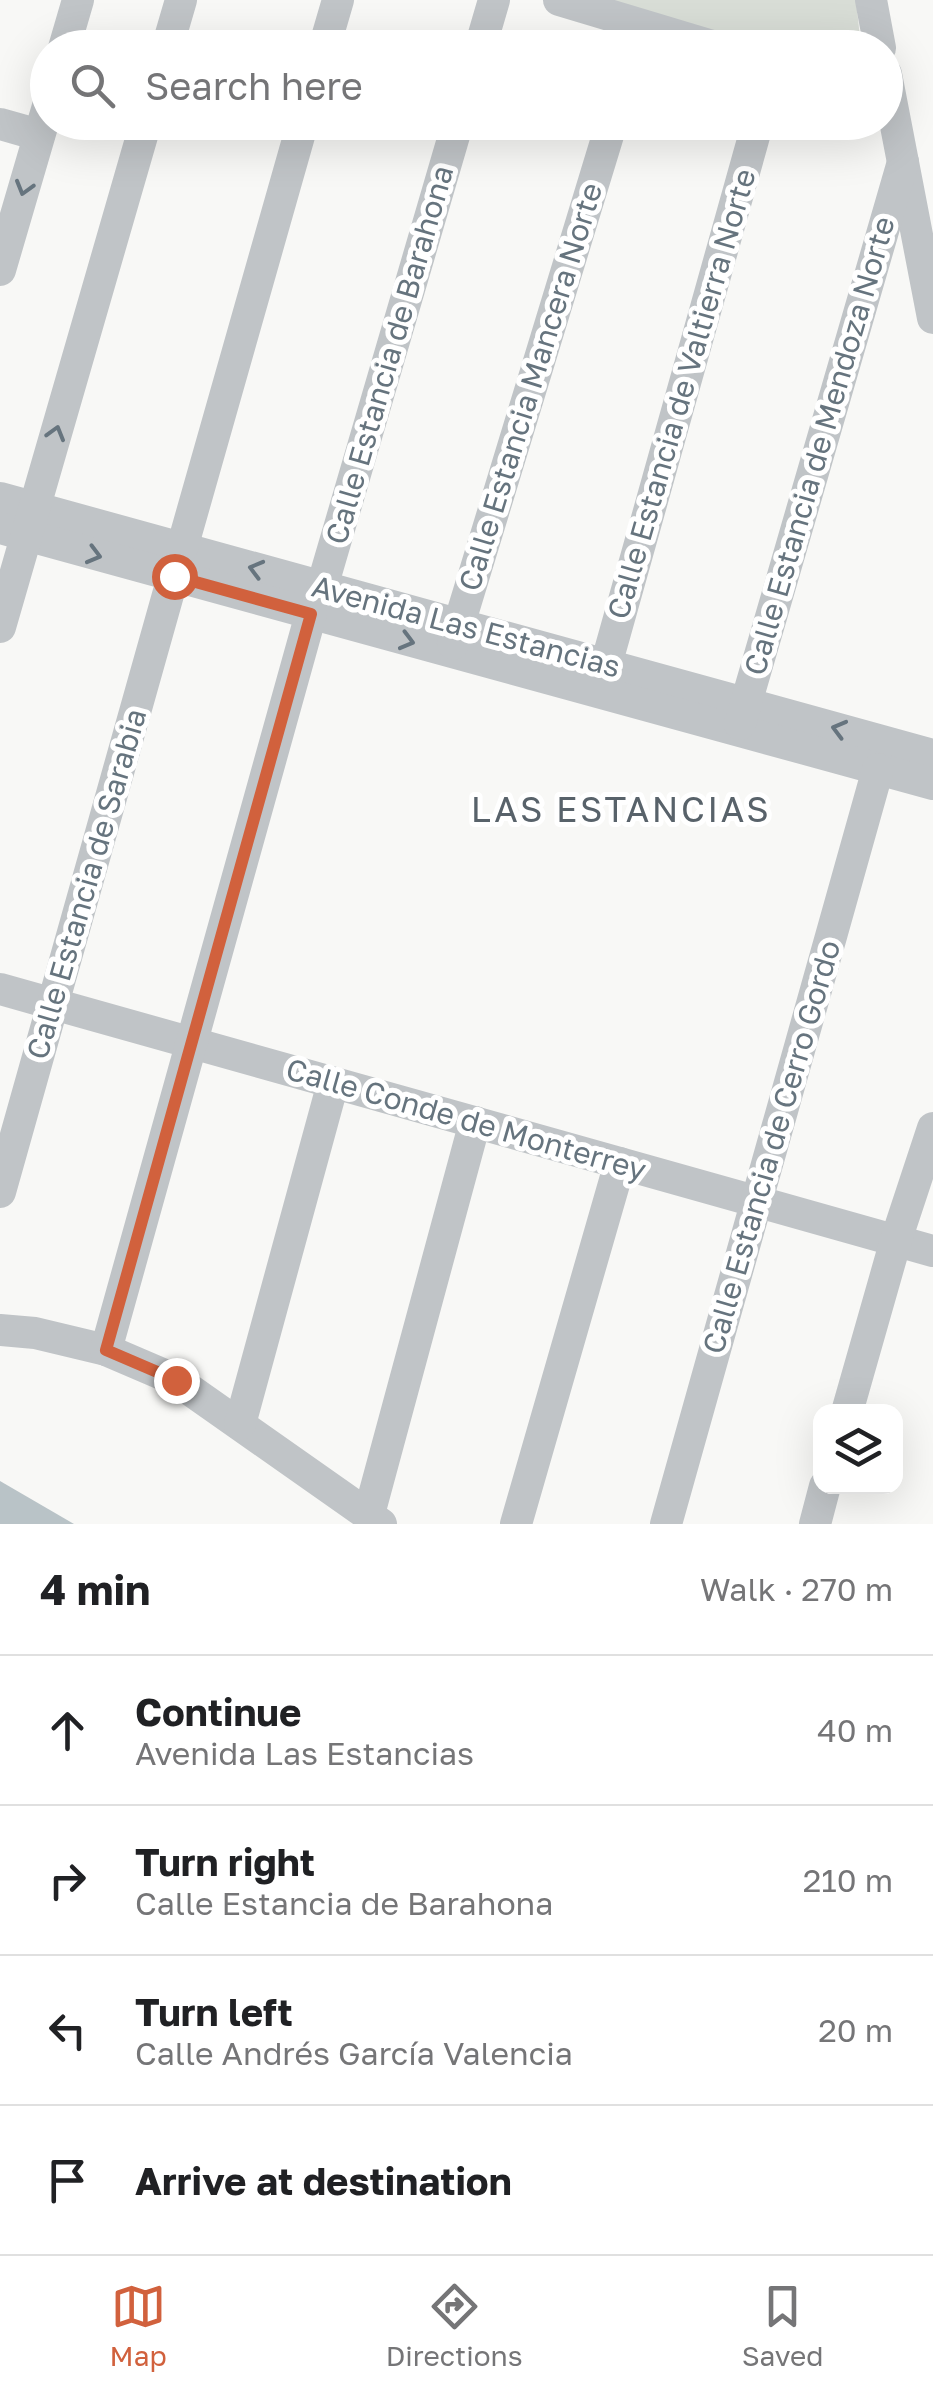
<!DOCTYPE html>
<meta charset="utf-8">
<style>
body{margin:0;font-family:"Golos Text",sans-serif;background:#f2f2f2;color:#202124}
.controls{position:absolute;right:30px;bottom:30px;display:grid;overflow:hidden;border-radius:20px;box-shadow:0 10px 40px #0002}
.controls button{width:90px;height:90px;display:grid;place-items:center;padding:0;border:0;border-bottom:2px solid #e0e0e0;background:#fff;color:#202124;font:50px sans-serif}
.stop{position:absolute;width:30px;height:30px;margin:-22px;border:8px solid #d1613d;border-radius:50%;background:#fff}
.stop.end{background:#d1613d;border-color:#fff;box-shadow:0 2px 10px #0008}
.list{margin:0;padding:0;list-style:none}
h2{display:flex;justify-content:space-between;align-items:center;height:130px;margin:0;padding:0 40px;font-size:42px}
h2 small{font-size:32px;font-weight:400;color:#757577}
.list li{display:grid;grid-template-columns:65px 1fr auto;gap:30px;align-items:center;box-sizing:border-box;height:150px;padding:0 40px;border-top:2px solid #e0e0e0}
.list b{display:block;font-size:38px;white-space:nowrap}
.list p{margin:0;font-size:32px;white-space:nowrap;color:#757577}
.list em{font-size:32px;font-style:normal;color:#757577}
.icon{flex:none;width:55px;height:55px;fill:none;stroke:currentColor;stroke-width:2;stroke-linecap:round;stroke-linejoin:round}
.map{position:relative;flex:none;width:933px;height:1524px;overflow:hidden}
.search{position:absolute;background:#fff;box-shadow:0 10px 40px #0002;left:30px;right:30px;top:30px;height:110px;display:flex;align-items:center;gap:25px;box-sizing:border-box;padding:0 35px;border-radius:55px;color:#757577;font-size:38px}
.sheet{height:730px;background:#fff}
nav{display:flex;justify-content:space-around;align-items:center;box-sizing:border-box;height:140px;border-top:2px solid #e0e0e0;background:#fff;font-size:28px;color:#757577}
nav a{display:grid;justify-items:center;gap:5px}
nav .on{color:#d1613d}
.map>svg:first-child{display:block}
.green{fill:#d8ddd6}
.water{fill:#b9c3c7}
.lines{fill:none;stroke-linecap:round;stroke-linejoin:round}
.minor{stroke:#c0c4c7;stroke-width:32}
.oneway{stroke:#66747e}
.route{stroke:#d1613d;stroke-width:12}
.labels{text-anchor:middle;stroke-width:10;stroke-linejoin:round;paint-order:stroke}
.street-label{font-size:30px;fill:#66747e;stroke:#fff}
.quarter-label{font-size:35px;letter-spacing:2.5px;fill:#58626a;stroke:#fff}
</style>
<div class="map">
<svg width="933" height="1524" viewBox="0 0 933 1524">
<rect width="100%" height="100%" fill="#f8f8f6"/>
<polygon class="green" points="597,0 856,0 861,47 755,47"/>
<polygon class="water" points="0,1481 74,1524 0,1524"/>
<g class="lines">
<g class="minor">
<polyline points="559,0 719,48"/>
<polyline points="871,0 880,48"/>
<polyline points="64,48 78,0"/>
<polyline points="167,48 181,0"/>
<polyline points="324,48 338,0"/>
<polyline points="480,48 494,0"/>
<polyline points="886,74 933,318"/>
<polyline points="0,124 39,135"/>
<polyline points="0,270 48,106"/>
<polyline points="0,498 933,755"/>
<polyline points="0,528 933,784"/>
<polyline points="182,548 303,122"/>
<polyline points="322,587 458,122"/>
<polyline points="0,627 146,122"/>
<polyline points="453,644 612,122"/>
<polyline points="606,665 758,122"/>
<polyline points="740,724 903,162"/>
<polyline points="0,989 933,1251"/>
<polyline points="0,1192 173,577"/>
<polyline points="0,1330 35,1333 106,1350 176,1380 381,1524"/>
<polyline points="106,1350 311,614"/>
<polyline points="847,1412 896,1240 933,1128"/>
<polyline points="240,1424 333,1083"/>
<polyline points="369,1514 475,1122"/>
<polyline points="516,1524 620,1163"/>
<polyline points="666,1524 878,769"/>
<polyline points="815,1524 825,1486"/>
</g>
</g>
<defs><path id="oneway-chevron" d="M-2-3.5L2.5 0L-2 3.5" fill="none" stroke-width="1.6" stroke-linecap="round" stroke-linejoin="round" transform="scale(2.5)"/></defs>
<g class="oneway">
<use href="#oneway-chevron" transform="translate(24 188) rotate(106)"/>
<use href="#oneway-chevron" transform="translate(56 433) rotate(-74)"/>
<use href="#oneway-chevron" transform="translate(94 555) rotate(15)"/>
<use href="#oneway-chevron" transform="translate(256 569) rotate(-165)"/>
<use href="#oneway-chevron" transform="translate(407 641) rotate(15)"/>
<use href="#oneway-chevron" transform="translate(839 729) rotate(-165)"/>
</g>
<g class="lines">
<polyline class="route" points="174,576 311,614 106,1350 176,1380"/>
</g>
<g class="labels">
<g class="street-label">
<text transform="translate(390 355) rotate(-74)" y="10">Calle Estancia de Barahona</text>
<text transform="translate(531 387) rotate(-73)" y="10">Calle Estancia Mancera Norte</text>
<text transform="translate(682 394) rotate(-74)" y="10">Calle Estancia de Valtierra Norte</text>
<text transform="translate(820 446) rotate(-74)" y="10">Calle Estancia de Mendoza Norte</text>
<text transform="translate(466 627) rotate(15)" y="10">Avenida Las Estancias</text>
<text transform="translate(87 884) rotate(-74)" y="10">Calle Estancia de Sarabia</text>
<text transform="translate(466 1120) rotate(16)" y="10">Calle Conde de Monterrey</text>
<text transform="translate(772 1147) rotate(-74)" y="10">Calle Estancia de Cerro Gordo</text>
</g>
<g class="quarter-label">
<text x="621" y="822">LAS ESTANCIAS</text>
</g>
</g>
</svg>
<div class="controls">
<button><svg class="icon" aria-label="layers" viewBox="0 0 24 24"><path d="M12 4l9 5-9 5-9-5zM3 14l9 5 9-5"/></svg></button>
</div>
<div class="stop" style="left:174px;top:576px"></div>
<div class="stop end" style="left:176px;top:1380px"></div>
<div class="search"><svg class="icon" aria-label="search" viewBox="0 0 24 24"><circle cx="10" cy="10" r="6"/><path d="M15 15l6 6"/></svg>Search here</div>
</div>
<section class="sheet">
<h2>4 min<small>Walk · 270 m</small></h2>
<ul class="list">
<li><svg class="icon" aria-label="ahead" viewBox="0 0 24 24"><path d="M12 20V5M6 11l6-6 6 6"/></svg><div><b>Continue</b><p>Avenida Las Estancias</p></div><em>40 m</em></li>
<li><svg class="icon" aria-label="right" viewBox="0 0 24 24"><path d="M7 20v-9h11M14 6l5 5-5 5"/></svg><div><b>Turn right</b><p>Calle Estancia de Barahona</p></div><em>210 m</em></li>
<li><svg class="icon" aria-label="left" viewBox="0 0 24 24"><path d="M17 20v-9H6M10 6l-5 5 5 5"/></svg><div><b>Turn left</b><p>Calle Andrés García Valencia</p></div><em>20 m</em></li>
<li><svg class="icon" aria-label="arrive" viewBox="0 0 24 24"><path d="M6 21V4h12l-3 4 3 4H6"/></svg><div><b>Arrive at destination</b></div></li>
</ul>
</section>
<nav>
<a class="on"><svg class="icon" aria-label="map" viewBox="0 0 24 24"><path d="M3 6l6-2 6 2 6-2v14l-6 2-6-2-6 2zM9 4v14M15 6v14"/></svg>Map</a>
<a><svg class="icon" aria-label="directions" viewBox="0 0 24 24"><path d="M12 3l9 9-9 9-9-9zM9 14v-3h6M13 9l2 2-2 2"/></svg>Directions</a>
<a><svg class="icon" aria-label="saved" viewBox="0 0 24 24"><path d="M7 4h10v16l-5-4-5 4z"/></svg>Saved</a>
</nav>
